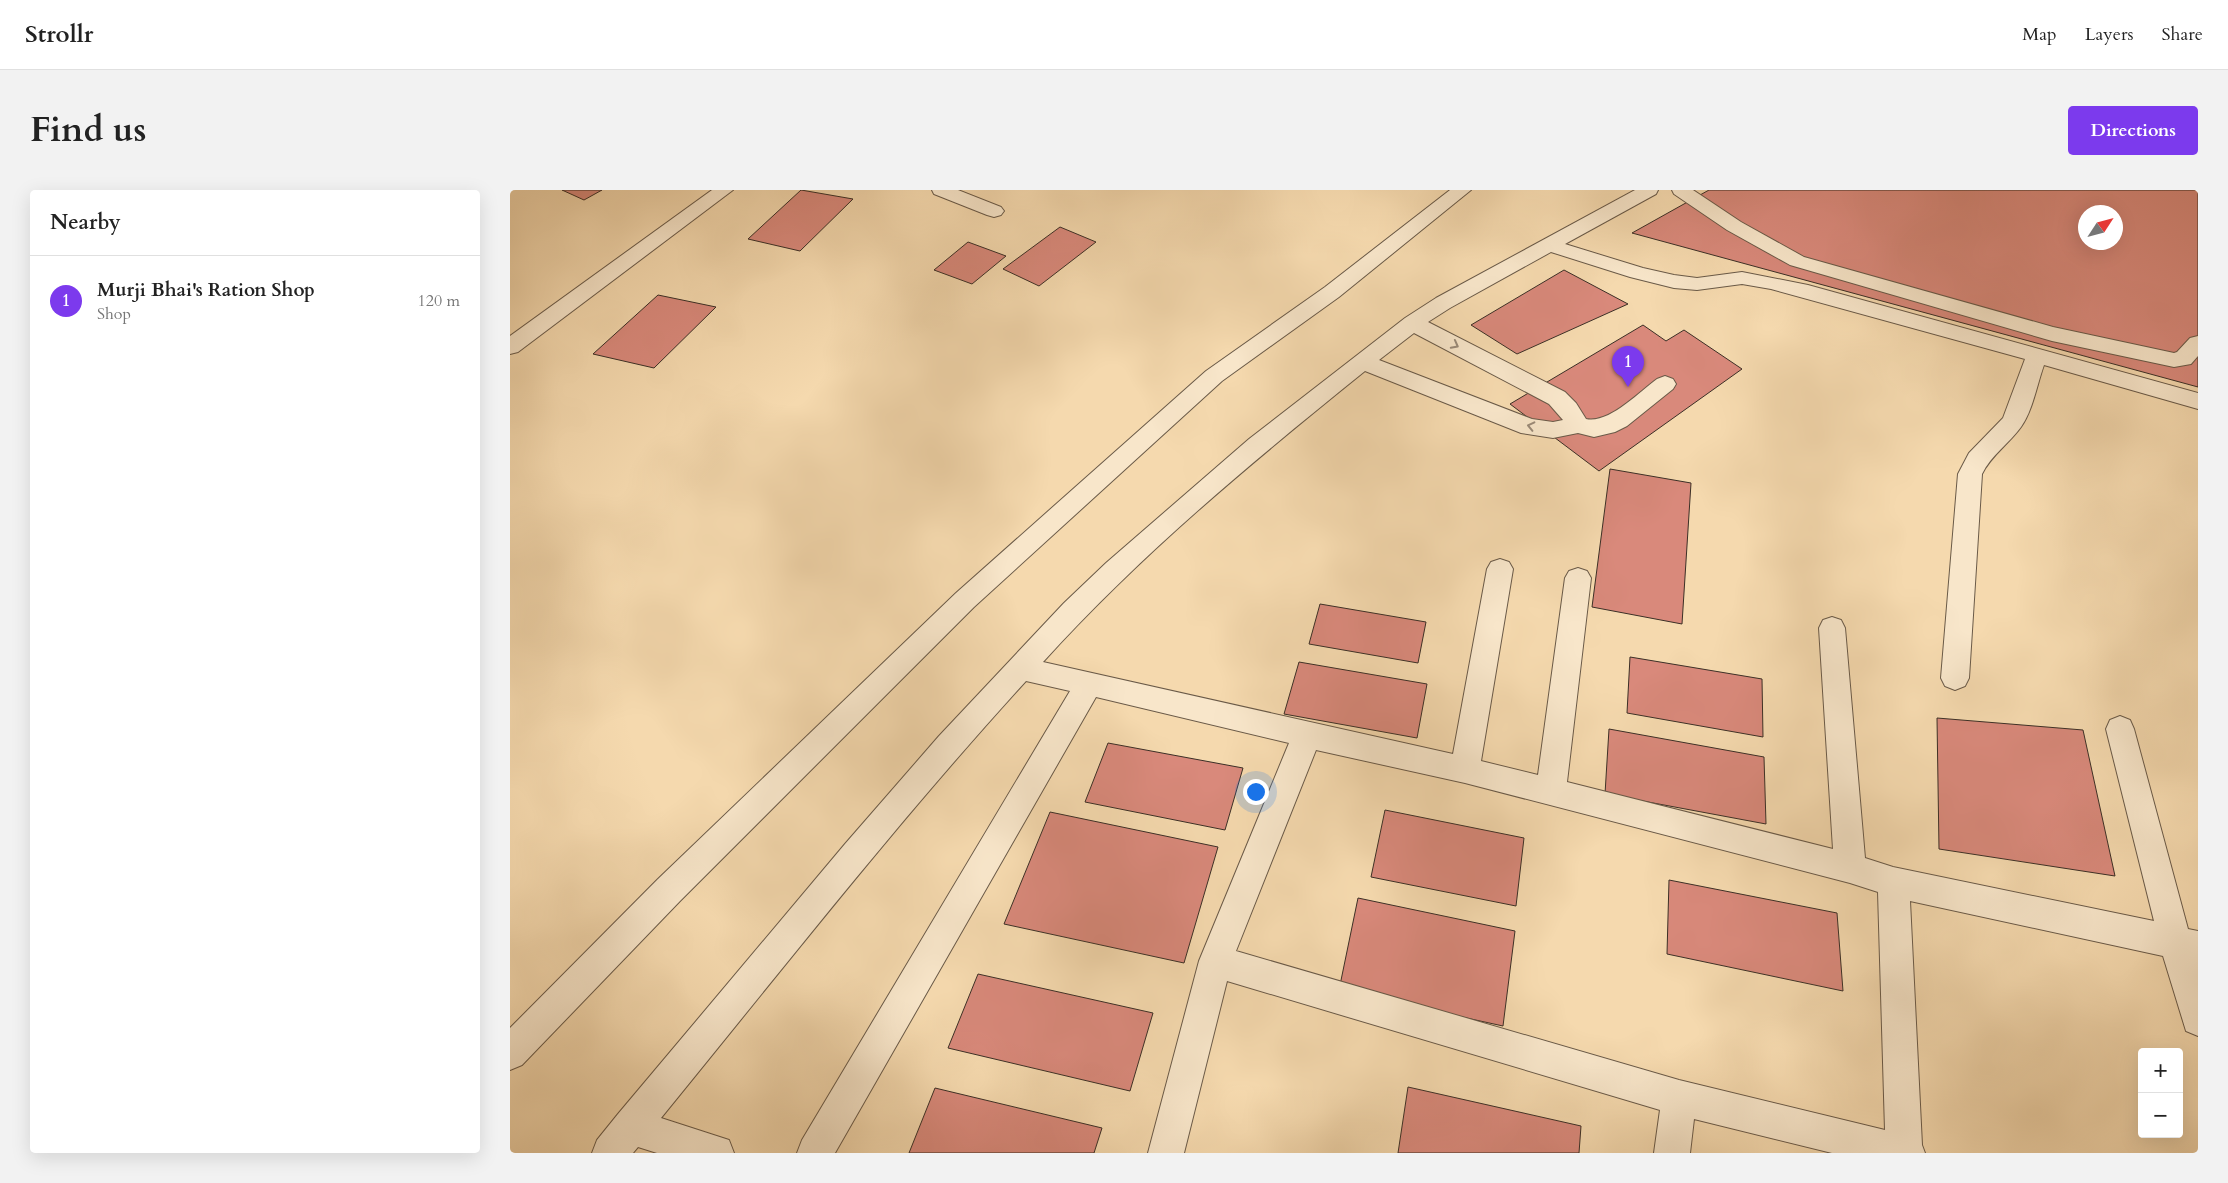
<!DOCTYPE html>
<meta charset="utf-8">
<style>
body{margin:0;font-family:Cardo,serif;background:#f2f2f2;color:#222}
.controls{position:absolute;right:15px;bottom:15px;display:grid;overflow:hidden;border-radius:5px;box-shadow:0 5px 20px #0002}
.controls button{width:45px;height:45px;display:grid;place-items:center;padding:0;border:0;border-bottom:1px solid #e0e0e0;background:#fff;color:#222;font:25px sans-serif}
.compass{position:absolute;left:1568px;top:15px;width:45px;height:45px;border-radius:50%;background:#fff;box-shadow:0 5px 20px #0002;rotate:54deg}
.you{position:absolute;left:745px;top:601px;width:18px;height:18px;margin:-12px;border:4px solid #fff;border-radius:50%;background:#1a73e8;box-shadow:0 0 0 8px #1a73e833}
.badge{display:grid;place-items:center;width:32px;height:32px;border-radius:50%;background:#7c3aed;color:#fff;font-size:16px;font-weight:700}
.pin{position:absolute;translate:-50% -41px;filter:drop-shadow(0 1px 2px #0008)}
.pin::after{content:'';position:absolute;top:26px;width:18px;height:15px;background:inherit;clip-path:polygon(0 0,100% 0,50% 100%)}
.list{margin:0;padding:0;list-style:none}
h2{display:flex;justify-content:space-between;align-items:center;height:65px;margin:0;padding:0 20px;font-size:21px}
h2 small{font-size:16px;font-weight:400;color:#767676}
.list li{display:grid;grid-template-columns:32px 1fr auto;gap:15px;align-items:center;box-sizing:border-box;height:90px;padding:0 20px;border-top:1px solid #e0e0e0}
.list b{display:block;font-size:19px;white-space:nowrap}
.list p{margin:0;font-size:16px;white-space:nowrap;color:#767676}
.list em{font-size:16px;font-style:normal;color:#767676}
.map{position:relative;flex:none;width:1688px;height:963px;overflow:hidden;border-radius:5px}
header{display:flex;align-items:center;gap:30px;box-sizing:border-box;height:70px;padding:0 25px;background:#fff;border-bottom:1px solid #e0e0e0}
header strong{font-size:24px}
nav{display:flex;gap:28px;margin-inline-start:auto;font-size:18px}
.intro{display:flex;align-items:center;justify-content:space-between;box-sizing:border-box;height:120px;padding:0 30px}
h1{margin:0;font-size:35px}
.button{padding:12px 22px;border-radius:5px;background:#7c3aed;color:#fff;font-size:18px;font-weight:700}
main{display:flex;gap:30px;padding:0 30px}
aside{flex:1;background:#fff;border-radius:5px;box-shadow:0 5px 20px #0002}
.map>svg:first-child{display:block}
.building{fill:#d9897b;stroke:#3b2f26;fill-rule:evenodd}
.lines{fill:none;stroke-linecap:round;stroke-linejoin:round}
.minor-casing{stroke:#6a5a48;stroke-width:2}
.minor{fill:#f8e6ca;fill-rule:evenodd}
.oneway{stroke:#9a8a78}
</style>
<header>
<strong>Strollr</strong>
<nav><a>Map</a><a>Layers</a><a>Share</a></nav>
</header>
<div class="intro"><h1>Find us</h1><a class="button">Directions</a></div>
<main>
<aside>
<h2>Nearby<small></small></h2>
<ul class="list">
<li><span class="badge">1</span><div><b>Murji Bhai's Ration Shop</b><p>Shop</p></div><em>120 m</em></li>
</ul>
</aside>
<div class="map">
<svg width="1688" height="963" viewBox="0 0 1688 963">
<rect width="100%" height="100%" fill="#f5d9ae"/>
<filter id="stains"><feTurbulence type="fractalNoise" baseFrequency=".004" numOctaves="4"/><feColorMatrix values="0 0 0 0 .2 0 0 0 0 .09 0 0 0 0 .02 0 0 0 .5 -.17"/></filter>
<radialGradient id="worn" r=".72"><stop offset=".6" stop-color="#630" stop-opacity="0"/><stop offset="1" stop-color="#630" stop-opacity=".3"/></radialGradient>
<g class="building">
<polygon points="52,0 92,0 74,10"/>
<polygon points="291,0 343,9 290,61 238,49"/>
<path d="M1199,0H1688V197L1122,43ZM1576,22H1606V52H1576Z"/>
<polygon points="550,37 586,52 529,96 493,79"/>
<polygon points="458,52 496,66 462,94 424,80"/>
<polygon points="1054,80 1118,114 1007,164 961,135"/>
<polygon points="148,105 206,117 144,178 83,164"/>
<polygon points="1133,135 1156,151 1174,140 1232,179 1089,281 1000,214"/>
<polygon points="1100,279 1181,293 1172,434 1082,417"/>
<polygon points="810,414 916,432 908,473 799,454"/>
<polygon points="1120,467 1252,489 1253,547 1117,523"/>
<polygon points="789,472 917,494 907,548 774,524"/>
<polygon points="1427,528 1573,540 1605,686 1429,659"/>
<polygon points="1099,539 1254,567 1256,634 1095,604"/>
<polygon points="598,553 733,578 715,640 575,612"/>
<polygon points="875,620 1014,648 1006,716 861,687"/>
<polygon points="540,622 708,657 674,773 494,734"/>
<polygon points="1159,690 1327,723 1333,801 1157,764"/>
<polygon points="848,708 1005,741 993,836 829,800"/>
<polygon points="468,784 643,823 620,901 438,858"/>
<polygon points="898,897 1071,936 1069,963 888,963"/>
<polygon points="425,898 592,938 584,963 399,963"/>
</g>
<g class="lines">
<g class="minor-casing">
<g id="minor">
<polygon points="202,0 223,0 8,162 0,164 0,146"/>
<polygon points="422,0 448,0 491,17 494,21 491,25 484,27 477,25 424,4"/>
<polygon points="940,0 961,0 829,107 712,191 464,417 170,711 12,875 0,880 0,838 148,689 446,403 696,181 815,97"/>
<path d="M1125,0H1148L1146,4L1055,54L1133,78L1164,85L1187,88L1232,82L1298,95L1688,203V219L1534,175C1527,194 1523,220 1511,237C1499,254 1481,265 1472,284L1459,488L1455,496L1445,500L1435,496L1431,488L1448,284L1459,263L1493,228L1515,169L1261,99L1232,94L1187,100L1164,98L1120,87L1041,62L940,118L918,132L1055,202L1066,213L1076,229C1099,234 1129,202 1147,189L1155,186L1163,189L1166,194L1163,199L1117,236L1105,242L1084,247L1068,243L1043,248L1011,243L855,181C742,272 631,364 533,472L943,564L977,379L981,372L990,369L999,372L1003,379L971,571L1028,585L1055,388L1059,381L1068,378L1077,381L1081,388L1057,592L1323,659L1309,438L1313,430L1322,427L1331,430L1335,438L1355,668L1383,677L1644,731L1596,539L1600,530L1610,526L1620,530L1624,539L1678,739L1688,741V846L1676,841L1653,766L1400,711L1412,955L1415,963H1322L1184,929L1180,963H1144L1150,920L717,791L674,963H638L689,771L779,553L586,507L325,963H287L292,950L560,501L516,491C388,631 271,781 151,928L219,950L224,963H147L128,957L123,963H82L87,950L108,924L335,654L429,546L554,413L596,373L739,249L895,128L926,108ZM904,143L1039,214L1053,230L1043,232L1022,229L869,170ZM806,560L955,593L1340,693L1368,702L1375,940L1169,890L726,761Z"/>
<polygon points="1162,0 1183,0 1231,32 1294,67 1543,137 1664,163 1667,162 1680,148 1688,146 1688,166 1681,174 1664,177 1542,151 1280,75 1217,40 1164,4"/>
</g>
</g>
<use href="#minor" class="minor"/>
</g>
<defs><path id="oneway-chevron" d="M-2-3.5L2.5 0L-2 3.5" fill="none" stroke-width="1.6" stroke-linecap="round" stroke-linejoin="round" transform="scale(1.25)"/></defs>
<g class="oneway">
<use href="#oneway-chevron" transform="translate(945 155) rotate(28)"/>
<use href="#oneway-chevron" transform="translate(1021 236) rotate(-167)"/>
</g>
<rect width="100%" height="100%" filter="url(#stains)"/>
<rect width="100%" height="100%" fill="url(#worn)"/>
</svg>
<div class="controls">
<button>+</button>
<button>−</button>
</div>
<svg class="compass" viewBox="-18 -18 36 36"><path d="M0-13l5 13h-10z" fill="#e53935"/><path d="M0 13l5-13h-10z" fill="#767676"/></svg>
<div class="you"></div>
<div class="pin badge" style="left:1118px;top:197px">1</div>
</div>
</main>
